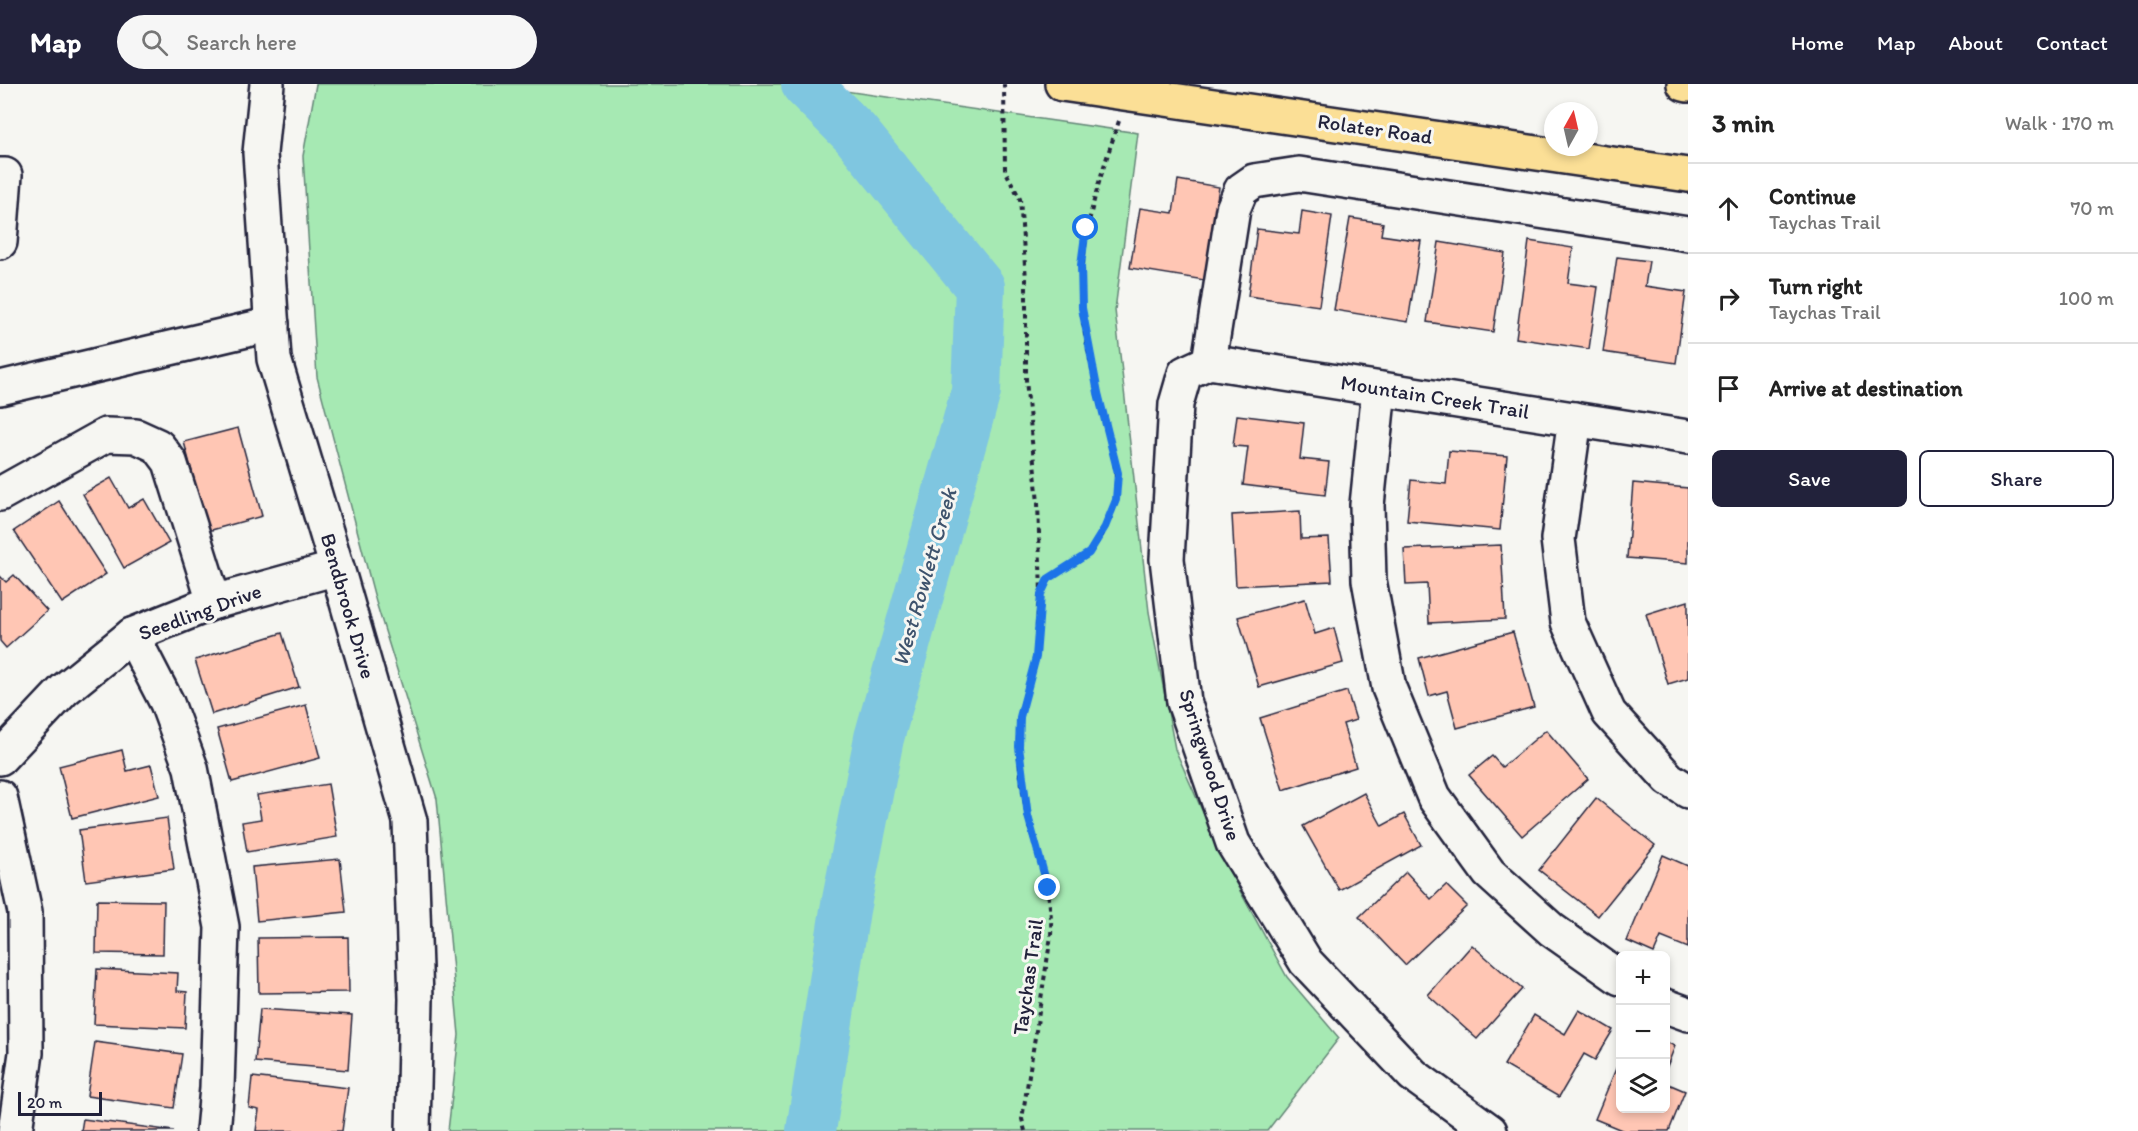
<!DOCTYPE html>
<meta charset="utf-8">
<style>
body{margin:0;font-family:Itim,sans-serif;background:#f6f6f6;color:#222}
.controls{position:absolute;right:18px;bottom:18px;display:grid;overflow:hidden;border-radius:9px;box-shadow:0 3px 9px #0003}
.controls button{width:54px;height:54px;display:grid;place-items:center;padding:0;border:0;border-bottom:2px solid #e0e0e0;background:#fff;color:#222;font:30px sans-serif}
.compass{position:absolute;left:1544px;top:18px;width:54px;height:54px;border-radius:50%;background:#fff;box-shadow:0 3px 9px #0003;rotate:8deg}
.scale{position:absolute;left:18px;bottom:15px;width:84px;box-sizing:border-box;padding-left:6px;border:3px solid #22223b;border-top:0;font-size:16px;line-height:21px;white-space:nowrap;color:#22223b;-webkit-text-stroke:4px #f6f6f2;paint-order:stroke}
.stop{position:absolute;width:18px;height:18px;margin:-14px;border:4px solid #1a73e8;border-radius:50%;background:#fff}
.stop.end{background:#1a73e8;border-color:#fff;box-shadow:0 2px 6px #0008}
.list{margin:0;padding:0;list-style:none}
h2{display:flex;justify-content:space-between;align-items:center;height:78px;margin:0;padding:0 24px;font-size:26px}
h2 small{font-size:20px;font-weight:400;color:#767676}
.list li{display:grid;grid-template-columns:39px 1fr auto;gap:18px;align-items:center;box-sizing:border-box;height:90px;padding:0 24px;border-top:2px solid #e0e0e0}
.list b{display:block;font-size:22px;white-space:nowrap}
.list p{margin:0;font-size:20px;white-space:nowrap;color:#767676}
.list em{font-size:20px;font-style:normal;color:#767676}
.actions{display:flex;gap:12px;padding:18px 24px}
.actions a{flex:1;padding:14px 0;border:2px solid #22223b;border-radius:9px;text-align:center;font-size:21px;color:#22223b}
.actions .main{background:#22223b;color:#fff}
.icon{flex:none;width:33px;height:33px;fill:none;stroke:currentColor;stroke-width:2;stroke-linecap:round;stroke-linejoin:round}
.map{position:relative;flex:none;width:1688px;height:1047px;overflow:hidden}
header{display:flex;align-items:center;gap:36px;box-sizing:border-box;height:84px;padding:0 30px;background:#22223b;color:#fff}
header strong{font-size:28px}
nav{display:flex;gap:33px;margin-inline-start:auto;font-size:21px}
.search{width:420px;height:54px;background:#f6f6f6;display:flex;align-items:center;gap:15px;box-sizing:border-box;padding:0 21px;border-radius:33px;color:#767676;font-size:22px}
main{display:flex}
aside{flex:1;background:#fff}
.map>svg:first-child{display:block}
.green{fill:#a6e9b3;stroke:#648677;stroke-width:1.5}
.lines{fill:none;stroke-linecap:round;stroke-linejoin:round}
.river{stroke:#7fc6e0;stroke-width:50}
.building{fill:#ffc6b4;stroke:#22223b;stroke-width:1.5}
.minor-casing{stroke:#22223b;stroke-width:38}
.major-casing{stroke:#22223b;stroke-width:38}
.path{stroke:#22223b;stroke-width:4;stroke-dasharray:4.5 4.5;stroke-linecap:butt}
.minor{stroke:#f6f6f2;stroke-width:33}
.major{stroke:#fbdf96;stroke-width:33}
.route{stroke:#1a73e8;stroke-width:8}
.labels{text-anchor:middle;stroke-width:6;stroke-linejoin:round;paint-order:stroke}
.street-label{font-size:21px;fill:#22223b;stroke:#f6f6f2}
.water-label{font-size:22px;font-style:italic;fill:#3e536d;stroke:#f6f6f2}
</style>
<header>
<strong>Map</strong>
<div class="search"><svg class="icon" aria-label="search" viewBox="0 0 24 24"><circle cx="10" cy="10" r="6"/><path d="M15 15l6 6"/></svg>Search here</div>
<nav><a>Home</a><a>Map</a><a>About</a><a>Contact</a></nav>
</header>
<main>
<div class="map">
<svg width="1688" height="1047" viewBox="0 0 1688 1047">
<rect width="100%" height="100%" fill="#f6f6f2"/>
<filter id="ink" filterUnits="userSpaceOnUse"><feTurbulence type="fractalNoise" baseFrequency=".0167" numOctaves="2"/><feDisplacementMap in="SourceGraphic" scale="12" xChannelSelector="R" yChannelSelector="G"/><feConvolveMatrix kernelMatrix="1 2 1 2 8 2 1 2 1" color-interpolation-filters="sRGB"/></filter>
<g filter="url(#ink)">
<polygon class="green" points="316,0 796,0 1138,49 1115,226 1149,528 1175,665 1227,783 1287,893 1339,954 1267,1047 448,1047 459,951 437,715 376,518 317,293 303,72"/>
<g class="lines">
<polyline class="river" points="806,0 855,49 980,203 976,307 879,654 845,826 811,1047"/>
</g>
<g class="building">
<polygon points="1178,96 1219,103 1204,196 1130,184 1140,124 1173,129"/>
<polygon points="1302,127 1332,132 1319,222 1248,212 1257,145 1299,150"/>
<polygon points="1350,134 1383,139 1381,151 1421,157 1408,238 1334,226"/>
<polygon points="1529,157 1573,164 1568,199 1598,203 1589,265 1516,254"/>
<polygon points="1439,158 1505,169 1493,248 1427,238"/>
<polygon points="1617,173 1649,177 1645,202 1686,208 1676,279 1603,268"/>
<polygon points="1237,331 1304,339 1300,375 1329,378 1325,411 1243,401 1248,363 1233,362"/>
<polygon points="238,344 262,432 208,447 184,358"/>
<polygon points="1449,367 1507,372 1500,446 1407,437 1411,396 1446,400"/>
<polygon points="111,394 128,424 144,415 169,459 124,484 83,410"/>
<polygon points="1633,399 1688,404 1688,479 1627,474"/>
<polygon points="59,417 106,490 62,519 14,447"/>
<polygon points="1300,427 1301,455 1329,454 1332,497 1236,502 1232,431"/>
<polygon points="1501,461 1505,535 1429,539 1427,500 1406,501 1404,465"/>
<polygon points="14,491 47,527 6,564 0,557 0,492 6,498"/>
<polygon points="1305,515 1315,550 1334,544 1343,579 1259,603 1238,533"/>
<polygon points="1688,517 1688,594 1668,600 1646,530"/>
<polygon points="1513,548 1534,623 1457,644 1447,607 1429,612 1419,574"/>
<polygon points="282,549 299,603 212,630 195,576"/>
<polygon points="1347,607 1356,636 1343,640 1356,683 1283,706 1260,634"/>
<polygon points="306,621 320,674 232,698 217,645"/>
<polygon points="1546,646 1588,695 1522,752 1469,691 1492,672 1502,683"/>
<polygon points="122,666 127,687 151,681 159,712 72,734 59,682"/>
<polygon points="328,700 337,753 247,768 242,738 261,735 257,711"/>
<polygon points="1364,709 1382,742 1404,730 1421,761 1339,806 1303,742"/>
<polygon points="1596,714 1655,761 1598,832 1539,786"/>
<polygon points="167,734 174,785 86,797 79,746"/>
<polygon points="1663,771 1688,782 1688,864 1661,853 1654,869 1627,857"/>
<polygon points="340,775 346,828 257,837 252,783"/>
<polygon points="1406,788 1431,815 1446,801 1467,822 1405,881 1359,833"/>
<polygon points="97,816 164,817 163,870 96,869"/>
<polygon points="348,853 349,908 259,909 258,854"/>
<polygon points="1472,861 1522,905 1477,955 1428,911"/>
<polygon points="97,885 178,889 177,907 187,908 185,944 94,940"/>
<polygon points="260,925 352,931 348,986 255,978"/>
<polygon points="1579,926 1613,946 1595,976 1584,970 1559,1013 1504,981 1534,931 1565,950"/>
<polygon points="95,958 182,970 174,1024 87,1012"/>
<polygon points="1666,958 1675,962 1666,985"/>
<polygon points="1620,975 1620,1024 1666,1024 1666,999 1685,1007 1669,1047 1624,1047 1595,1035"/>
<polygon points="252,993 348,1004 342,1047 256,1047 259,1026 249,1024"/>
<polygon points="83,1035 174,1047 81,1047"/>
</g>
<g class="lines">
<g class="minor-casing">
<g id="minor">
<polyline points="267,0 260,69 274,275 337,484 410,737 416,915 413,1047"/>
<polyline points="0,91 5,91 0,158"/>
<polyline points="1209,278 1233,125 1241,106 1254,97 1299,90 1688,150"/>
<polyline points="0,304 272,240"/>
<polyline points="1379,305 1367,421 1369,496 1389,604 1434,713 1489,789 1552,846 1620,894"/>
<polyline points="1575,335 1558,455 1568,538 1609,629 1669,695 1688,707"/>
<polyline points="0,410 106,351 136,352 158,362 170,378 214,518"/>
<polyline points="132,551 167,619 191,684 222,843 217,1004 213,1047"/>
<polyline points="0,674 64,606 132,551 214,518 337,484"/>
<polyline points="0,713 25,828 26,969 15,1047"/>
<polyline points="1666,922 1688,930"/>
<polyline points="1490,1047 1413,991 1306,878 1233,759 1184,618 1167,475 1176,320 1185,289 1209,278 1688,353"/>
</g>
</g>
<g class="major-casing">
<g id="major">
<polyline points="1062,0 1688,91"/>
<polyline points="1684,0 1688,1"/>
</g>
</g>
<g class="path">
<polyline points="1004,0 1005,86 1020,115 1026,195 1026,296 1038,419 1041,509"/>
<path d="M1025,1047L1022,1035L1051,852C1053,807 1038,776 1028,733C1022,703 1016,664 1020,634C1023,613 1033,593 1036,572C1039,554 1036,526 1041,509C1047,488 1073,484 1088,469C1098,459 1115,427 1116,413C1120,376 1104,342 1097,307C1092,279 1083,250 1082,222C1078,156 1098,99 1119,37"/>
</g>
<use href="#minor" class="minor"/>
<use href="#major" class="major"/>
</g>
</g>
<g class="lines" filter="url(#ink)">
<polyline class="route" points="1048,804 1028,732 1019,663 1020,633 1036,573 1041,510 1048,495 1089,469 1105,443 1116,416 1118,389 1098,309 1082,224 1081,181 1086,144"/>
</g>
<g class="labels">
<g class="street-label">
<text transform="translate(1375 45) rotate(8)" y="7">Rolater Road</text>
<text transform="translate(1435 313) rotate(9)" y="7">Mountain Creek Trail</text>
<text transform="translate(348 522) rotate(74)" y="7">Bendbrook Drive</text>
<text transform="translate(200 528) rotate(-20)" y="7">Seedling Drive</text>
<text transform="translate(1210 681) rotate(72)" y="7">Springwood Drive</text>
<text transform="translate(1028 893) rotate(-82)" y="7">Taychas Trail</text>
</g>
<g class="water-label">
<text transform="translate(924 493) rotate(-74)" y="8">West Rowlett Creek</text>
</g>
</g>
</svg>
<div class="controls">
<button>+</button>
<button>−</button>
<button><svg class="icon" aria-label="layers" viewBox="0 0 24 24"><path d="M12 4l9 5-9 5-9-5zM3 14l9 5 9-5"/></svg></button>
</div>
<svg class="compass" viewBox="-18 -18 36 36"><path d="M0-13l5 13h-10z" fill="#e53935"/><path d="M0 13l5-13h-10z" fill="#767676"/></svg>
<div class="scale">20 m</div>
<div class="stop" style="left:1086px;top:144px"></div>
<div class="stop end" style="left:1048px;top:804px"></div>
</div>
<aside>
<h2>3 min<small>Walk · 170 m</small></h2>
<ul class="list">
<li><svg class="icon" aria-label="ahead" viewBox="0 0 24 24"><path d="M12 20V5M6 11l6-6 6 6"/></svg><div><b>Continue</b><p>Taychas Trail</p></div><em>70 m</em></li>
<li><svg class="icon" aria-label="right" viewBox="0 0 24 24"><path d="M7 20v-9h11M14 6l5 5-5 5"/></svg><div><b>Turn right</b><p>Taychas Trail</p></div><em>100 m</em></li>
<li><svg class="icon" aria-label="arrive" viewBox="0 0 24 24"><path d="M6 21V4h12l-3 4 3 4H6"/></svg><div><b>Arrive at destination</b></div></li>
</ul>
<div class="actions"><a class="main">Save</a><a>Share</a></div>
</aside>
</main>
